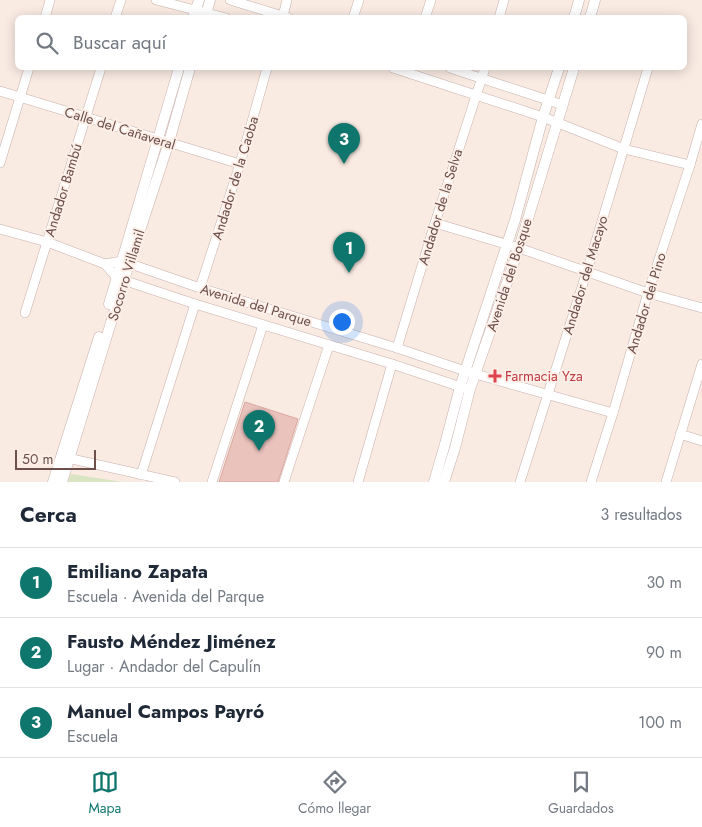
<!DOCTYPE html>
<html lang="es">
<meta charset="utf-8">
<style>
body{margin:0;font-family:Jost,sans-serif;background:#f6f6f7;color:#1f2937}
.scale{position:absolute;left:15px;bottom:12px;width:81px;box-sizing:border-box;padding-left:5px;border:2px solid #6d4f4c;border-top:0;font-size:14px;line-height:18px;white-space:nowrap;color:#6d4f4c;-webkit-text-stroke:4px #fcefe7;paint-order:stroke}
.you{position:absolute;left:341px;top:321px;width:18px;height:18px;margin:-12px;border:4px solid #fff;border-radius:50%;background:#1a73e8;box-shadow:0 0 0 8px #1a73e833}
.badge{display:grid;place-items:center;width:32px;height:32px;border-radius:50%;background:#0f766e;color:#fff;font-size:16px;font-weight:700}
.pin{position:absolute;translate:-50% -41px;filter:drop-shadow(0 1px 2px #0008)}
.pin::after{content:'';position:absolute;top:26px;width:18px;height:15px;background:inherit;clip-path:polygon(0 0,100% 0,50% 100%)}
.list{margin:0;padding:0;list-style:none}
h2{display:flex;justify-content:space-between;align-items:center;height:65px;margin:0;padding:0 20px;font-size:21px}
h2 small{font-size:16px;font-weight:400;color:#747a83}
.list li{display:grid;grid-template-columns:32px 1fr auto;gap:15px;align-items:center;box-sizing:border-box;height:70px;padding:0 20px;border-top:1px solid #e0e1e3}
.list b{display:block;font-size:19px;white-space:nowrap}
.list p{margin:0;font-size:16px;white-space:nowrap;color:#747a83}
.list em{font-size:16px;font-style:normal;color:#747a83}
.icon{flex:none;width:28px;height:28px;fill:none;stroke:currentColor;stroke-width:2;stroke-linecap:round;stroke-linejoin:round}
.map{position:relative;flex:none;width:702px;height:482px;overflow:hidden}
.search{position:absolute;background:#fff;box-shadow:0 2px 12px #0003;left:15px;right:15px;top:15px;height:55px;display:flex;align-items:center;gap:12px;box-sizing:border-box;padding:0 18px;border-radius:8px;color:#747a83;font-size:19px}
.sheet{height:275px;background:#fff}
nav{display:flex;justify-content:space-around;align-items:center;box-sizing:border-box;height:70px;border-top:1px solid #e0e1e3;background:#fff;font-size:14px;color:#747a83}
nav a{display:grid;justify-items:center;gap:2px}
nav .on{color:#0f766e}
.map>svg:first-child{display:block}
.green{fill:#d9e4c3}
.building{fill:#ebc3bd;stroke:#dba79f}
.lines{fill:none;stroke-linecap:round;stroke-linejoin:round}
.minor-casing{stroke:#c8b0ab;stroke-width:10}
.tertiary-casing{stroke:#c8b0ab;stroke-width:11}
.minor{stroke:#fff;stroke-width:9}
.tertiary{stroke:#fff;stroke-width:10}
.health-dot{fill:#e0444e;stroke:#fcefe7;stroke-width:2}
.labels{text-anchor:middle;stroke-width:4;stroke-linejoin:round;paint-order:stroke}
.street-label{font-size:14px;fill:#6d4f4c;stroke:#fcefe7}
.health-label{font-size:14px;fill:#be3a42;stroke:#fcefe7;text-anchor:start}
</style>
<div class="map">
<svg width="702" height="482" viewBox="0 0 702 482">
<rect width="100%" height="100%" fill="#f9eae2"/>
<polygon class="green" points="71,474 123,482 68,482"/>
<polygon class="building" points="245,402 298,419 278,482 219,482"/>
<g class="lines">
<g class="minor-casing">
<g id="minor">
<polyline points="156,0 226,18"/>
<polyline points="230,0 289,18"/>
<polyline points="283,16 287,0"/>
<polyline points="45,18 50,0"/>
<polyline points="115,18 121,0"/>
<polyline points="353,18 359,0"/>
<polyline points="425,18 431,0"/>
<polyline points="499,18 504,0"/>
<polyline points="393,68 543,117 624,149 690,165"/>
<polyline points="450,68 563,105"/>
<polyline points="0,91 240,164"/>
<polyline points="0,163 29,68"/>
<polyline points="435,223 519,248 648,293 702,308"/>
<polyline points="0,229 47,242 105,264 117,278 195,304 392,364 467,389"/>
<polyline points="105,264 122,261 200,288 397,348 465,371 613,413"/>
<polyline points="200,288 240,164 267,68"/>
<polyline points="25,313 101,68"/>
<polyline points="397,348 435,223 485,68"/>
<polyline points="680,434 702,441"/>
<polyline points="63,457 175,482"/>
<polyline points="141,475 195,304"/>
<polyline points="212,482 263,325"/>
<polyline points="284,482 329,345"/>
<polyline points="358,482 392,364"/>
<polyline points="520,482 587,271 648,68"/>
<polyline points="591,482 613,413 648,293 690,165 702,124"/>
<polyline points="666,482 702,364"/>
</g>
</g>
<g class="tertiary-casing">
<g id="tertiary">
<polyline points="193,18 199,0"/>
<polyline points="205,18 210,0"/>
<polyline points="574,18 579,0"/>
<polyline points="590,18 595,0"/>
<polyline points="109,304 179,68"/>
<polyline points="53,482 99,337"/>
<polyline points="62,482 129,264 169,142 190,68"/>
<polyline points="434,482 445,444 460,387 515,220 543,117 559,68"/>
<polyline points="444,482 455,448 470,389 519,248 574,68"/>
</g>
</g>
<use href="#minor" class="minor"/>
<use href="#tertiary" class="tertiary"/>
</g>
<path class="health-dot" d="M492.5 368.5h5v5h5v5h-5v5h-5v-5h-5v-5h5z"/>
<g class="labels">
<g class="street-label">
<text transform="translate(120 128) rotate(17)" y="5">Calle del Cañaveral</text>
<text transform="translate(235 178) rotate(-73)" y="5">Andador de la Caoba</text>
<text transform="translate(63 190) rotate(-73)" y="5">Andador Bambú</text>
<text transform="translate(440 207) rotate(-73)" y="5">Andador de la Selva</text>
<text transform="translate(126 275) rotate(-73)" y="5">Socorro Villamil</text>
<text transform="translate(509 275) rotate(-72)" y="5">Avenida del Bosque</text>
<text transform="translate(585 275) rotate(-73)" y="5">Andador del Macayo</text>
<text transform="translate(646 303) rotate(-73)" y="5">Andador del Pino</text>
<text transform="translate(256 305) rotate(17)" y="5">Avenida del Parque</text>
</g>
<g class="health-label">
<text x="505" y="381">Farmacia Yza</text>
</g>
</g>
</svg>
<div class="scale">50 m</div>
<div class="you"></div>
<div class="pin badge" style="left:349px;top:273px">1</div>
<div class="pin badge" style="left:259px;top:451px">2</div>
<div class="pin badge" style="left:344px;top:164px">3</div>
<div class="search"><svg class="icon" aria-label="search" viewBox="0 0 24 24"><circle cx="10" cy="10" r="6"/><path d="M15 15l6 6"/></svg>Buscar aquí</div>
</div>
<section class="sheet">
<h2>Cerca<small>3 resultados</small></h2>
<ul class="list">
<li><span class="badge">1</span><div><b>Emiliano Zapata</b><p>Escuela · Avenida del Parque</p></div><em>30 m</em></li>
<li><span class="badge">2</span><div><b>Fausto Méndez Jiménez</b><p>Lugar · Andador del Capulín</p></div><em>90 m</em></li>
<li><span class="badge">3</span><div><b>Manuel Campos Payró</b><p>Escuela</p></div><em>100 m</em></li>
</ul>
</section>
<nav>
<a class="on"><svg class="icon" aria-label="map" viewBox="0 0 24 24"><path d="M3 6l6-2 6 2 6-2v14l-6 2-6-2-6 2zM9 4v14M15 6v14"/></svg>Mapa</a>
<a><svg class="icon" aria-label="directions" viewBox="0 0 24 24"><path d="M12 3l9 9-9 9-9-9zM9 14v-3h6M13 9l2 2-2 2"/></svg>Cómo llegar</a>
<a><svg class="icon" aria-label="saved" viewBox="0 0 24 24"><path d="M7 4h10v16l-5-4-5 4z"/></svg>Guardados</a>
</nav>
